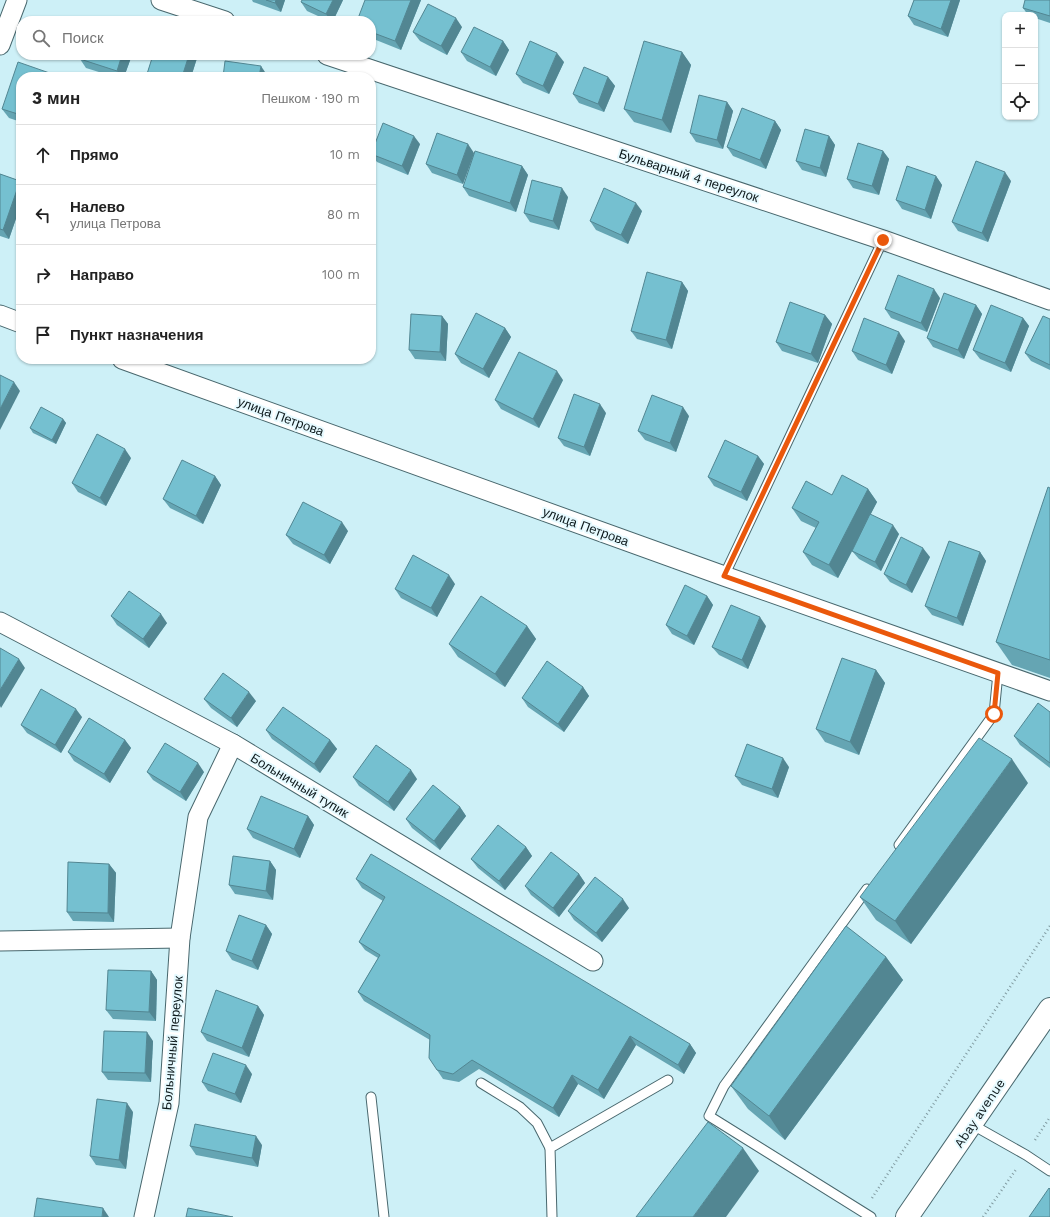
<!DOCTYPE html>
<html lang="ru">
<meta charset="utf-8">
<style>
body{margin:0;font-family:"Work Sans",sans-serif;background:#f6f6f6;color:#222}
.controls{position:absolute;right:12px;top:12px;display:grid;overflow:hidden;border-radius:8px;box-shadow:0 1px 3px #0004}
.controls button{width:36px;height:36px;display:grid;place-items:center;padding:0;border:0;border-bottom:1px solid #e0e0e0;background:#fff;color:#222;font:20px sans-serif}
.stop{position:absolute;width:12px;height:12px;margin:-9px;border:3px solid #ea580c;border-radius:50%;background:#fff}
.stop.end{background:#ea580c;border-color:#fff;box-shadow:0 1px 4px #0008}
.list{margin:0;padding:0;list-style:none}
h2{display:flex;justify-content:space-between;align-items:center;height:52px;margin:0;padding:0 16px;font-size:17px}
h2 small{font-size:13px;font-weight:400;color:#767676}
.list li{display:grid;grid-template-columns:26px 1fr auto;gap:12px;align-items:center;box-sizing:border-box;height:60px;padding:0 16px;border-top:1px solid #e0e0e0}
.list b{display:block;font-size:15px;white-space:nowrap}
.list p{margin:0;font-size:13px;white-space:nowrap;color:#767676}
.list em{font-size:13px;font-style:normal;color:#767676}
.icon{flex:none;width:22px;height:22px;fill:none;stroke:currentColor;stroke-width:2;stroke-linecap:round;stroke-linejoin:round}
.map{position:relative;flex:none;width:1050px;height:1217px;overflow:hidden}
.search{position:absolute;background:#fff;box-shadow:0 1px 3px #0004;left:16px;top:16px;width:360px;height:44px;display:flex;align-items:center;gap:10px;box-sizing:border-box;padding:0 14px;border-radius:16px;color:#767676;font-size:15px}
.panel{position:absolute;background:#fff;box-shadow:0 1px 3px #0004;left:16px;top:72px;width:360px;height:292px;border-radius:16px}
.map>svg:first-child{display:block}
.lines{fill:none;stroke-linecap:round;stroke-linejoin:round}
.service-casing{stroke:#48676d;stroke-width:11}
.minor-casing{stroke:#48676d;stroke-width:21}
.primary-casing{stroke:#48676d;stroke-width:24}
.path{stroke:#819ba1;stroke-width:2.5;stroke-dasharray:1 3;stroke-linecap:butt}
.service{stroke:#fff;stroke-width:9}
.minor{stroke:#fff;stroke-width:19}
.primary{stroke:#fff;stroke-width:22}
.wall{fill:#65a5b3}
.shaded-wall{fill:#528692}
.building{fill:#75c0d0;stroke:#528692}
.route{stroke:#ea580c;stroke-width:5}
.labels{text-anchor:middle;stroke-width:4;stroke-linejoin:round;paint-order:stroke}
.street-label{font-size:13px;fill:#0d191c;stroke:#e6faff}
</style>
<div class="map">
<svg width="1050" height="1217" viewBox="0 0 1050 1217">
<rect width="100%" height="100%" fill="#cdf0f7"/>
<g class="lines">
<g class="service-casing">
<g id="service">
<polyline points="724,576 883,240"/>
<polyline points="899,845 994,714 998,673"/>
<polyline points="867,889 724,1086 709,1116 871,1217"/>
<polyline points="481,1083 520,1107 537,1123 550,1148"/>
<polyline points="371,1097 384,1217"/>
<polyline points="971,1124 1026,1155 1050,1171"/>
<polyline points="552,1217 550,1148 668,1080"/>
</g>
</g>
<g class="minor-casing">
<g id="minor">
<polyline points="161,0 225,21"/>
<polyline points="0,45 17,0"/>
<polyline points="327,55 883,240 1050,300"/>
<polyline points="0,315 21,323"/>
<polyline points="122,359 724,576 1050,691"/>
<polyline points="0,622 233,744 593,961"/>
<polyline points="0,941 180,938"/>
<polyline points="144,1217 169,1103 180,938 198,817 233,744"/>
</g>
</g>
<g class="primary-casing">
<polyline id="primary" points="907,1217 1050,1009"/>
</g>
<g class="path">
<polyline points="1035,1140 1050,1117"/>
<polyline points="872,1198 1050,926"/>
<polyline points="983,1217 1017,1168"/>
</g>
<use href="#service" class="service"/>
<use href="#minor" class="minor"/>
<use href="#primary" class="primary"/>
</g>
<g class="wall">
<polygon points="252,0 285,0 281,12 253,2"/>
<polygon points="343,0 333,21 329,21 307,11 301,2"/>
<polygon points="365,0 421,0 401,50 371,38 371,21"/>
<polygon points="914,0 960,0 948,37 914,25 908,16"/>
<polygon points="1050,0 1050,23 1035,18 1035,15 1028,15 1023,8"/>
<polygon points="462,27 447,55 420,41 413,32"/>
<polygon points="503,41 509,50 496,76 467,61 461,52"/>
<polygon points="682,52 691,65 671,133 634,122 624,109"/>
<polygon points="132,55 124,77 115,77 86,68 80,59"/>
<polygon points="153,55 198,55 191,77 149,77 147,74"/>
<polygon points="564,62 549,94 523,83 516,74"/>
<polygon points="21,77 21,122 9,118 2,109"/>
<polygon points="608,77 615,86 604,112 579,103 573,94"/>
<polygon points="727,102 733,111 723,149 696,142 690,133"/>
<polygon points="775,121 781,130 766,169 733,156 727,147"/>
<polygon points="829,136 835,145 826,177 802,170 796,161"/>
<polygon points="420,144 408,175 377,162 371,154 371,153"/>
<polygon points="883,151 889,159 879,195 853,188 847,179"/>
<polygon points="474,153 522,166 528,175 516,212 469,196 463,187 474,154 463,184 432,173 426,164"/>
<polygon points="0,174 20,181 21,182 21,204 9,239 0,236"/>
<polygon points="936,176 942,185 931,219 902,209 896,200"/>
<polygon points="1011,181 988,242 958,231 952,222"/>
<polygon points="568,197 559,230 530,222 524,213"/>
<polygon points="642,211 628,244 596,230 590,221"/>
<polygon points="682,282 688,291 672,349 637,339 631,331"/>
<polygon points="940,298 927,332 891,318 885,309"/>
<polygon points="976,305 982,314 964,359 933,347 927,338"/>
<polygon points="825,315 832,324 818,363 782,351 776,342"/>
<polygon points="442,316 448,324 446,361 415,359 409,350"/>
<polygon points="1023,318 1029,326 1011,372 980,359 973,350"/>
<polygon points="1050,319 1050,370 1031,361 1025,353"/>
<polygon points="505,328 511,337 489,378 461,363 455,354"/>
<polygon points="905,341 892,374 858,360 852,351"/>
<polygon points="563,380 539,428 501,409 495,400"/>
<polygon points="606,413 590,456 564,446 558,438"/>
<polygon points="689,416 676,452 645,440 638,431"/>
<polygon points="63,419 66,423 56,444 33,433 30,428"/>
<polygon points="758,456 764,464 747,501 714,486 708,477"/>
<polygon points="131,458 106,506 78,492 72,483"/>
<polygon points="215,476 221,485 203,524 170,508 163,499"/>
<polygon points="1050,488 1050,678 1012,665 996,642"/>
<polygon points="868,489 877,502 870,515 899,534 881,571 859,559 852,551 857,542 838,578 812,565 803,552 816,528 801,521 792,508 832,495"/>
<polygon points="348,531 330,564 293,544 286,535"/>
<polygon points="980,552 986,561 963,626 932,615 925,606"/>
<polygon points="930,557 912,593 890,582 884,574"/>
<polygon points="455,584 437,617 401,598 395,589"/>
<polygon points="707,596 713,605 694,645 672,634 666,625"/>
<polygon points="111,616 167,623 149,648 117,625"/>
<polygon points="527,626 536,639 505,687 458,657 449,644"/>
<polygon points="766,626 748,669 719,655 712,647"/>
<polygon points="876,670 885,683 859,755 825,742 816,729"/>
<polygon points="583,687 589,696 564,732 528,707 522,698"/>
<polygon points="204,699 256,701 237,727 211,708"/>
<polygon points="1050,712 1050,768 1020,745 1014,736"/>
<polygon points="82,717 61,753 27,733 21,725"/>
<polygon points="266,730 330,740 337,749 320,773 272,739"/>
<polygon points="125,740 131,748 110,783 74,761 68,752"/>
<polygon points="789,767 778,798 742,785 735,776"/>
<polygon points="147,772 204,772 186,801 153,780"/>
<polygon points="353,777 417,779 394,811 359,786"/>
<polygon points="1028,783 911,944 876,920 860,897"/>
<polygon points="460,807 466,816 440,850 412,828 406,819"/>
<polygon points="308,816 314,825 300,858 253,838 247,829"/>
<polygon points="526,847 532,856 505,890 478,868 471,859"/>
<polygon points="270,861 276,870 273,900 235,894 229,885"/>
<polygon points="109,864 116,873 114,922 73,921 67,912"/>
<polygon points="579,874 585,883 559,917 531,895 525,886"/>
<polygon points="356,879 690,1044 696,1053 684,1074 636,1045 604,1099 578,1084 559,1117 479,1069 459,1082 443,1079 437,1070 430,1040 364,1001 358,992 378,958 365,950 359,942 383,901 362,888"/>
<polygon points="629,908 602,942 574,920 568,911"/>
<polygon points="266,925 272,934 258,970 232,960 226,951"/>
<polygon points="886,957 903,980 785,1140 748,1109 731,1086"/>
<polygon points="151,971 157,980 156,1021 113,1019 106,1010"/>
<polygon points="258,1006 264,1015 249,1057 207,1041 201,1032"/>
<polygon points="153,1041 151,1082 108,1080 102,1072"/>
<polygon points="252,1074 241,1103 208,1091 202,1082"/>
<polygon points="133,1112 126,1169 96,1165 90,1156"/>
<polygon points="262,1145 258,1167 196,1155 190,1146"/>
</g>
<g class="shaded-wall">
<polygon points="276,0 285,0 281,12 275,3"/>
<polygon points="333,0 343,0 333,21 331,21 326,14"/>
<polygon points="411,0 421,0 401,50 395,41"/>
<polygon points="951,0 960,0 948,37 941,29"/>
<polygon points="456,18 462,27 447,55 441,46"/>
<polygon points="503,41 509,50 496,76 490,67"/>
<polygon points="682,52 691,65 671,133 662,120"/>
<polygon points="557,53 564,62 549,94 543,86"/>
<polygon points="122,55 132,55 124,77 121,77 117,71"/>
<polygon points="189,55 198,55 191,77 182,77"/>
<polygon points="261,66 267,75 266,77 259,77"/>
<polygon points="608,77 615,86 604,112 598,104"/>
<polygon points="727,102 733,111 723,149 717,140"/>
<polygon points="775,121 781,130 766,169 760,160"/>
<polygon points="414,136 420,144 408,175 402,166"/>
<polygon points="829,136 835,145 826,177 820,168"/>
<polygon points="468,144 474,153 463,184 457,175"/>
<polygon points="883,151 889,159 879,195 872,186"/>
<polygon points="522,166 528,175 516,212 510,203"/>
<polygon points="1005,172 1011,181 988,242 982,233"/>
<polygon points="936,176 942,185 931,219 925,210"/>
<polygon points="20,181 21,182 21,204 9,239 3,230"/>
<polygon points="562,188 568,197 559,230 553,221"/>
<polygon points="636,203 642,211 628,244 621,235"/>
<polygon points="682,282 688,291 672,349 666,340"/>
<polygon points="934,289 940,298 927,332 921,323"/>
<polygon points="371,300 376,307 371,314"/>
<polygon points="976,305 982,314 964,359 958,350"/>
<polygon points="825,315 832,324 818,363 811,354"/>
<polygon points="442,316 448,324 446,361 440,352"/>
<polygon points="1023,318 1029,326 1011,372 1005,363"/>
<polygon points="505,328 511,337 489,378 483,369"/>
<polygon points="899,332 905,341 892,374 886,365"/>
<polygon points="557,371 563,380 539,428 533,419"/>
<polygon points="14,382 20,391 0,430 0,409"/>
<polygon points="600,404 606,413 590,456 584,447"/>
<polygon points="683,407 689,416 676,452 670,443"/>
<polygon points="63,419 66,423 56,444 52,440"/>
<polygon points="125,449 131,458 106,506 100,498"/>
<polygon points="758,456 764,464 747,501 741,492"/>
<polygon points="215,476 221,485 203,524 196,516"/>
<polygon points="868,489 877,502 838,578 829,565"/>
<polygon points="342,522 348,531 330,564 324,555"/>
<polygon points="893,525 899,534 881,571 875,562"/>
<polygon points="923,548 930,557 912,593 906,585"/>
<polygon points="980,552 986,561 963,626 957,618"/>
<polygon points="449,575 455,584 437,617 431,608"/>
<polygon points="707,596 713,605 694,645 687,636"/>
<polygon points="161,614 167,623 149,648 143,639"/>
<polygon points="760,617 766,626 748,669 742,660"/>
<polygon points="527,626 536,639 505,687 495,674"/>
<polygon points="19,659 25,668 1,708 0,706 0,690"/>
<polygon points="876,670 885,683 859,755 850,742"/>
<polygon points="583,687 589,696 564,732 558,724"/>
<polygon points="249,692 256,701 237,727 231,718"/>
<polygon points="76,709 82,717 61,753 55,745"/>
<polygon points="125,740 131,748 110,783 104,774"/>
<polygon points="330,740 337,749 320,773 314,764"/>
<polygon points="783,758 789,767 778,798 772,789"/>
<polygon points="1012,759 1028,783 911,944 895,921"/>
<polygon points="198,763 204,772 186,801 180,792"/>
<polygon points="411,770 417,779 394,811 388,802"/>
<polygon points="460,807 466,816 440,850 434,841"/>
<polygon points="308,816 314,825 300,858 294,849"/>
<polygon points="526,847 532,856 505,890 499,881"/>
<polygon points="270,861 276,870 273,900 266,891"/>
<polygon points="109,864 116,873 114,922 108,913"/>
<polygon points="579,874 585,883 559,917 553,908"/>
<polygon points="623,899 629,908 602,942 596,933"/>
<polygon points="266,925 272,934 258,970 252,961"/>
<polygon points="886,957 903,980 785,1140 769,1116"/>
<polygon points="151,971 157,980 156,1021 149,1012"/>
<polygon points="258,1006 264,1015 249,1057 242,1048"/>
<polygon points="147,1032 153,1041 151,1082 145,1073"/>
<polygon points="630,1036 636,1045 604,1099 598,1090"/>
<polygon points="690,1044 696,1053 684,1074 678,1065"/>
<polygon points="246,1065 252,1074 241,1103 235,1094"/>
<polygon points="572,1075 578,1084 559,1117 553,1108"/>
<polygon points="127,1103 133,1112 126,1169 119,1160"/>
<polygon points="256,1136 262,1145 258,1167 252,1158"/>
<polygon points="743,1148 759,1171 726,1217 693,1217"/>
<polygon points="103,1208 109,1217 102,1217"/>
</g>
<g class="building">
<polygon points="266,0 276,0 275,3"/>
<polygon points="302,0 333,0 326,14 301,2"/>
<polygon points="365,0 411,0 395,41 371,32 371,21 357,21"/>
<polygon points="914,0 951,0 941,29 908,16"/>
<polygon points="1025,0 1050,0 1050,16 1023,8"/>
<polygon points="428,4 456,18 441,46 413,32"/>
<polygon points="474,27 503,41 490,67 461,52"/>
<polygon points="530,41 557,53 543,86 516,74"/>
<polygon points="644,41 682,52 662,120 624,109"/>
<polygon points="81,55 122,55 117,71 80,59"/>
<polygon points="153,55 189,55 182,77 155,77 147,74"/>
<polygon points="225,61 261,66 259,77 223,77"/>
<polygon points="18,62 61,77 21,77 21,115 2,109"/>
<polygon points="584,67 608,77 598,104 573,94"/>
<polygon points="699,95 727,102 717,140 690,133"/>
<polygon points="742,108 775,121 760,160 727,147"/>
<polygon points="383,123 414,136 402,166 371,154"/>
<polygon points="805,129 829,136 820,168 796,161"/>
<polygon points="437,133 468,144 457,175 426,164"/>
<polygon points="858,143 883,151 872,186 847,179"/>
<polygon points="475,151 522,166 510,203 463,187"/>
<polygon points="976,161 1005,172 982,233 952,222"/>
<polygon points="907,166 936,176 925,210 896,200"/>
<polygon points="0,174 20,181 3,230 0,229"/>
<polygon points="532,180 562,188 553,221 524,213"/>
<polygon points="604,188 636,203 621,235 590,221"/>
<polygon points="647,272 682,282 666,340 631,331"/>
<polygon points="898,275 934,289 921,323 885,309"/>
<polygon points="944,293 976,305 958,350 927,338"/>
<polygon points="790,302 825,315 811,354 776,342"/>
<polygon points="991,305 1023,318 1005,363 973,350"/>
<polygon points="476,313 505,328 483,369 455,354"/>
<polygon points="411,314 442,316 440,352 409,350"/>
<polygon points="1043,316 1050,319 1050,365 1025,353"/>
<polygon points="864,318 899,332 886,365 852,351"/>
<polygon points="519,352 557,371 533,419 495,400"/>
<polygon points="0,375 14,382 0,409"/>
<polygon points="574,394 600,404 584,447 558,438"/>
<polygon points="652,395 683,407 670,443 638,431"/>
<polygon points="41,407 63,419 52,440 30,428"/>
<polygon points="97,434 125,449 100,498 72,483"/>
<polygon points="725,440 758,456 741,492 708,477"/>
<polygon points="182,460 215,476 196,516 163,499"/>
<polygon points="842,475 868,489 829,565 803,552 819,522 792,508 806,481 832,495"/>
<polygon points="1048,487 1050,488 1050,660 996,642"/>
<polygon points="303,502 342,522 324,555 286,535"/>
<polygon points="870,514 893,525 875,562 852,551"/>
<polygon points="901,537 923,548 906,585 884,574"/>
<polygon points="949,541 980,552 957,618 925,606"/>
<polygon points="413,555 449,575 431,608 395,589"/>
<polygon points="685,585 707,596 687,636 666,625"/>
<polygon points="129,591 161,614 143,639 111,616"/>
<polygon points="481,596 527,626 495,674 449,644"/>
<polygon points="731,605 760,617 742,660 712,647"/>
<polygon points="0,648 19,659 0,690"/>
<polygon points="842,658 876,670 850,742 816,729"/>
<polygon points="547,661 583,687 558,724 522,698"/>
<polygon points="223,673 249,692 231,718 204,699"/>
<polygon points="41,689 76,709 55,745 21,725"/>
<polygon points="1038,703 1050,712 1050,763 1014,736"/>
<polygon points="283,707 330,740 314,764 266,730"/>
<polygon points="89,718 125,740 104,774 68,752"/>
<polygon points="979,738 1012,759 895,921 860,897"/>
<polygon points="165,743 198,763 180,792 147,772"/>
<polygon points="747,744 783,758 772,789 735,776"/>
<polygon points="376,745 411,770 388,802 353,777"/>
<polygon points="433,785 460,807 434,841 406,819"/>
<polygon points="261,796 308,816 294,849 247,829"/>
<polygon points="498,825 526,847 499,881 471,859"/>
<polygon points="551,852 579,874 553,908 525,886"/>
<polygon points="371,854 690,1044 678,1065 630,1036 598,1090 572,1075 553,1108 472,1060 453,1074 437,1070 429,1058 430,1035 358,992 380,955 359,942 385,897 356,879"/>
<polygon points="233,856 270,861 266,891 229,885"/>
<polygon points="68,862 109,864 108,913 67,912"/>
<polygon points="595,877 623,899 596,933 568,911"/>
<polygon points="239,915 266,925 252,961 226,951"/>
<polygon points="846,926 886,957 769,1116 731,1086"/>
<polygon points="108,970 151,971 149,1012 106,1010"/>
<polygon points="216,990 258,1006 242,1048 201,1032"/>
<polygon points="104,1031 147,1032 145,1073 102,1072"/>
<polygon points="213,1053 246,1065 235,1094 202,1082"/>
<polygon points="97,1099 127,1103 119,1160 90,1156"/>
<polygon points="708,1122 743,1148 693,1217 636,1217"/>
<polygon points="195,1124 256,1136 252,1158 190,1146"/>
<polygon points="1049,1188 1050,1189 1050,1217 1029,1217"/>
<polygon points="37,1198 103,1208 102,1217 34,1217"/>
<polygon points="188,1208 233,1217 186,1217"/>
</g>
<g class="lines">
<polyline class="route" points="883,240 724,576 998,673 994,714"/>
</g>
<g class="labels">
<g class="street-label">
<text transform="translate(689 175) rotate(18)" y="5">Бульварный 4 переулок</text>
<text transform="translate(281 416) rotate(20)" y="5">улица Петрова</text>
<text transform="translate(586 526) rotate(20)" y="5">улица Петрова</text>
<text transform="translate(300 785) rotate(31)" y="5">Больничный тупик</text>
<text transform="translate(172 1043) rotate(-85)" y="5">Больничный переулок</text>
<text transform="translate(979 1113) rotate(-56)" y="5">Abay avenue</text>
</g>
</g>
</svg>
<div class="controls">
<button>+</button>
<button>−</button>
<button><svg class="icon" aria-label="locate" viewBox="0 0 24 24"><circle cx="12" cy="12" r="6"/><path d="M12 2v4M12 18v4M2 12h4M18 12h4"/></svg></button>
</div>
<div class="stop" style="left:994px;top:714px"></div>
<div class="stop end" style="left:883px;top:240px"></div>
<div class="search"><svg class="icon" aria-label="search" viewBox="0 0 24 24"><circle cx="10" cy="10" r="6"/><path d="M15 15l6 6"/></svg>Поиск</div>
<section class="panel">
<h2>3 мин<small>Пешком · 190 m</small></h2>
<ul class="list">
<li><svg class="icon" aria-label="ahead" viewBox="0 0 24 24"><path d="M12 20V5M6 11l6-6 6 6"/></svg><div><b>Прямо</b></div><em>10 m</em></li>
<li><svg class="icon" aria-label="left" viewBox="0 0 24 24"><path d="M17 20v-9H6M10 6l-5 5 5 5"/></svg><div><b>Налево</b><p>улица Петрова</p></div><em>80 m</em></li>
<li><svg class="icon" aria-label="right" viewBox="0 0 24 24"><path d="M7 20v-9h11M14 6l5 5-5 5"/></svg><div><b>Направо</b></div><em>100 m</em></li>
<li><svg class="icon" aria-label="arrive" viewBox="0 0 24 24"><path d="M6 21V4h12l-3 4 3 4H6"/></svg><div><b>Пункт назначения</b></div></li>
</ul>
</section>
</div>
